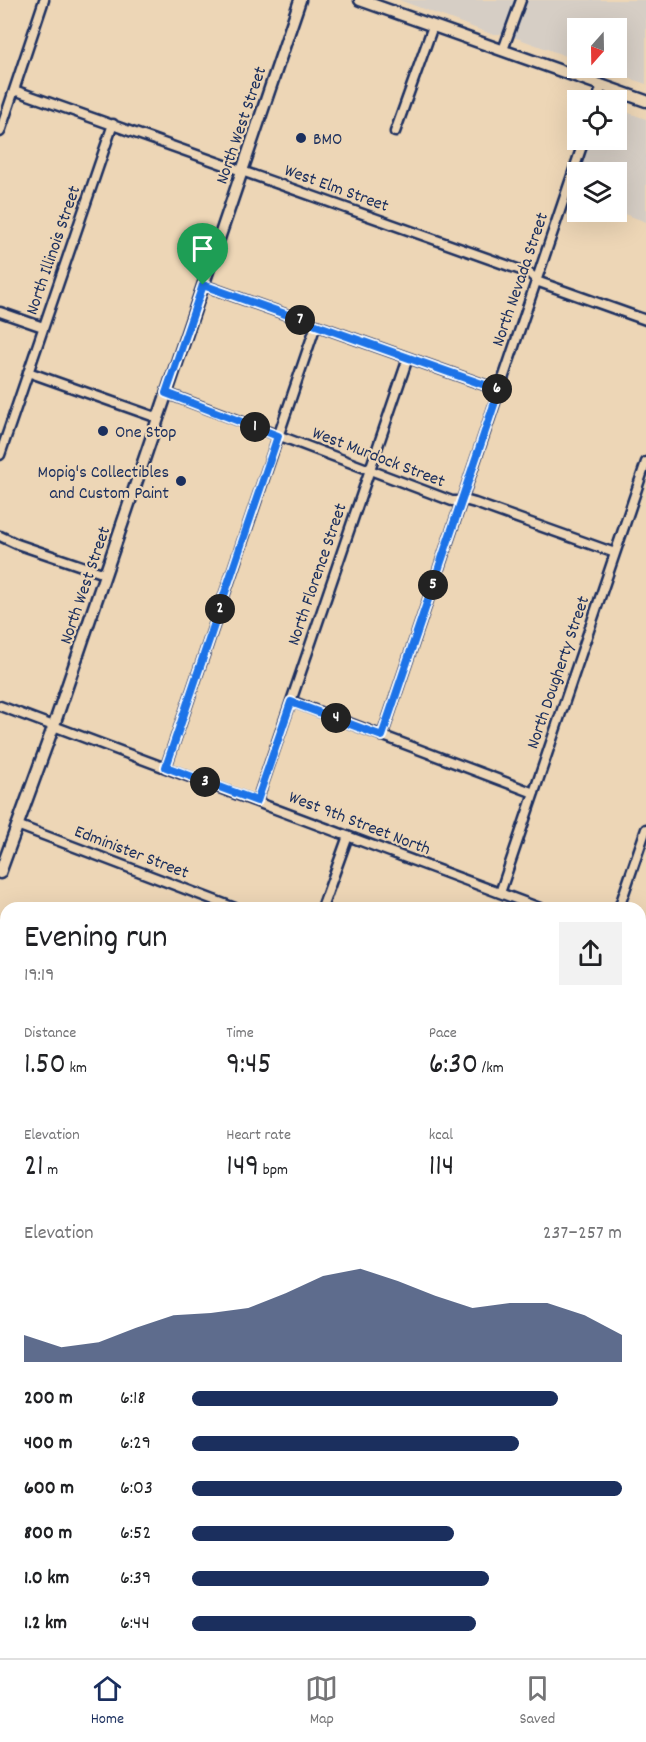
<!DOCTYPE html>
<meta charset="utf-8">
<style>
:root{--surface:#fff;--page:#f2f2f2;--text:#202124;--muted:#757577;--line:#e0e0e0;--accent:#1b2f5e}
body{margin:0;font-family:Dekko,sans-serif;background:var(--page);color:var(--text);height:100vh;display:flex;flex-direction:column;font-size:22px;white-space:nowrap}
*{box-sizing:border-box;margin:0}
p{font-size:20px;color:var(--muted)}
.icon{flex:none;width:33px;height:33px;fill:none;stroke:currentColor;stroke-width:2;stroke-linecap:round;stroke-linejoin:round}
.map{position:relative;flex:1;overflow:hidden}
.panel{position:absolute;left:0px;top:902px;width:646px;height:758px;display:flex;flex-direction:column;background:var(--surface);border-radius:18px 18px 0 0;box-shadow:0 6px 24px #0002}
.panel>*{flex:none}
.needle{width:39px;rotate:200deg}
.fabs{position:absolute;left:567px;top:18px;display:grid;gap:12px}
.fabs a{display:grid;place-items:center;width:60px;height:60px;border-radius:0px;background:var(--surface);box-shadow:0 6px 24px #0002;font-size:30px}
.pin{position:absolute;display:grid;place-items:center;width:51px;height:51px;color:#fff;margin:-62px -26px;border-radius:50% 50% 50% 0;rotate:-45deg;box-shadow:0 0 6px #0007}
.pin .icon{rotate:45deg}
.km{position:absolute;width:30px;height:30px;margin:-15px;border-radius:50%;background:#222;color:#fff;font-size:16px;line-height:30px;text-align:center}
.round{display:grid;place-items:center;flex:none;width:63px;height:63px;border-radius:0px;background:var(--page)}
.overview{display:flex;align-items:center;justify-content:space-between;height:102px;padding:0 24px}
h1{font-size:33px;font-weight:600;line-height:45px}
.metrics{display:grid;grid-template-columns:repeat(3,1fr);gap:9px;height:102px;padding:6px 24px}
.metrics div{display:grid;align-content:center}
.metrics b{font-size:30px;font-weight:600}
.metrics small{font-size:16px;font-weight:400}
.metrics p{font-size:16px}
.chart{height:168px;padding:12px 24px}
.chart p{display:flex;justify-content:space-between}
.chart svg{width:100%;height:108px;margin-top:6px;fill:var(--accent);opacity:.7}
ul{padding:0 24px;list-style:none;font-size:20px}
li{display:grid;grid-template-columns:96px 72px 1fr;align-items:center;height:45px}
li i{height:15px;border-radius:8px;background:var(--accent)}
.tab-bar{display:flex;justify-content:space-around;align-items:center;height:84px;border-top:2px solid var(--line);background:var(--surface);font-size:16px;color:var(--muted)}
.tab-bar a{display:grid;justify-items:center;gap:3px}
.tab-bar .selected{color:var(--accent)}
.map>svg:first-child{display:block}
</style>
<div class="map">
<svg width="646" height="1658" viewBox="0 0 646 1658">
<rect width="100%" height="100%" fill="#edd6b6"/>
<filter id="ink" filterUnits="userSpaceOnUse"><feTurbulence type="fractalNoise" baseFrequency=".0167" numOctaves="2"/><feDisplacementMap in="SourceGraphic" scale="12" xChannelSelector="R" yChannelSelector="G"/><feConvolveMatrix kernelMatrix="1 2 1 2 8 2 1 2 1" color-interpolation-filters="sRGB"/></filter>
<g filter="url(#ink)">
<path fill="#d6cec5" d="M399 0H516L504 33 499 34H491Z
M526 0H646V84L599 68H616V28H578L577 60 514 37Z
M617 109 646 119V222L617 211 616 172H579L590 140H616Z
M640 951 646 953V1294L640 1292Z"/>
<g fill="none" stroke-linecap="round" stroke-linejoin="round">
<defs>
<path id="minor" d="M503 50 521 0
M14 90 529 273 539 282 646 320
M597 100 602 85
M0 132 44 0
M395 132 433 26
M203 285 499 390
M0 312 43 327
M28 372 158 418
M166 393 452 501H468L475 503 615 553
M0 455 113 124
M0 536 17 544 105 574
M291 701 534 793
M0 706 540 908
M382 736 584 140
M166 767 316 325
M257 801 408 358
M17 825 235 908
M500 893 646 462
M322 908 348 836
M619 908 646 829
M0 927 6 929
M640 946 646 948
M0 1061 6 1059
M0 1154 6 1156
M640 1403 646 1406
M0 1604 6 1607
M122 1653 134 1658
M401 1653 413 1658
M552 1653 566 1658
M217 1657 219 1653
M72 1658 74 1653"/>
<path id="major" d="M360 0 646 101
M0 873 54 725 300 0
M0 1174 6 1191
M169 1653 171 1658
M184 1653 186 1658"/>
</defs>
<use href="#minor" stroke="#1b2f5e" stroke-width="13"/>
<use href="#major" stroke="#1b2f5e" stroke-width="15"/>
<use href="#minor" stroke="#edd6b6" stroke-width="8"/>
<use href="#major" stroke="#edd6b6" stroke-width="10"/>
<defs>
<path id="rail" d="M0 1252 6 1269
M145 1653 147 1658"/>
</defs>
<use href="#rail" stroke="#1b2f5e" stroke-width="4.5"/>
<use href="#rail" stroke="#edd6b6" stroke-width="2" stroke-dasharray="7" stroke-linecap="butt"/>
</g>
</g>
<g fill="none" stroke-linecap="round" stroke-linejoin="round" filter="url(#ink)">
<defs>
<path id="route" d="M203 285 499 390 382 736 291 702 257 801 166 767 278 436 166 393Z"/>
</defs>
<use href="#route" stroke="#fff" stroke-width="12"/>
<use href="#route" stroke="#1a73e8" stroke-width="8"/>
</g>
<g fill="#1b2f5e" stroke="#edd6b6" stroke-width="2">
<circle cx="301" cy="138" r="6"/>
<circle cx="103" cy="431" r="6"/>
<circle cx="181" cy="481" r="6"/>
</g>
<g text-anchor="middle" stroke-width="4.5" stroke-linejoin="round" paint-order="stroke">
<g font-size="18" fill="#1b2f5e" stroke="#edd6b6">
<text transform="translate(240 125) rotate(-71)" y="6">North West Street</text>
<text transform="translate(337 187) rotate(20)" y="6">West Elm Street</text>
<text transform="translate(52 250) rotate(-71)" y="6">North Illinois Street</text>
<text transform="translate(519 279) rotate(-71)" y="6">North Nevada Street</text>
<text transform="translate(379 456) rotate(21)" y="6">West Murdock Street</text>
<text transform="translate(316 574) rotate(-71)" y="6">North Florence Street</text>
<text transform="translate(84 585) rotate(-71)" y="6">North West Street</text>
<text transform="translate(557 672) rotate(-71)" y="6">North Dougherty Street</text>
<text transform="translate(360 822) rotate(21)" y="6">West 9th Street North</text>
<text transform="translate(132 851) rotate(21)" y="6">Edminister Street</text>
</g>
<g font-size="18" fill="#1b2f5e" stroke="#edd6b6" text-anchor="start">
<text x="313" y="144">BMO</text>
<text x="115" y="437">One Stop</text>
<text x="169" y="477" text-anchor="end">Mopig's Collectibles<tspan x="169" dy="21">and Custom Paint</tspan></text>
</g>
</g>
</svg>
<div class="fabs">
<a><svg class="needle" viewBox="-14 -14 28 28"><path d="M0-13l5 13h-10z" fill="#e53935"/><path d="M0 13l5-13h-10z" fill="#757577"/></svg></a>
<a><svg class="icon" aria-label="locate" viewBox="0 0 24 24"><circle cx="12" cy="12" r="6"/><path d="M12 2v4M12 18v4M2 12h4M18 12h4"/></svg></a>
<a><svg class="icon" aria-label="layers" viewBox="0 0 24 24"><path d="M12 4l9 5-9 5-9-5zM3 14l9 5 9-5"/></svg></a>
</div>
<div class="pin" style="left:203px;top:285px;background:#1e9e55"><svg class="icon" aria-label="arrive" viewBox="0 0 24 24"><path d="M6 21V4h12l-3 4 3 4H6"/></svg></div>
<b class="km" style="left:255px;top:427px">1</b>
<b class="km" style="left:220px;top:609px">2</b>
<b class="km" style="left:205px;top:782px">3</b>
<b class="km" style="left:336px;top:718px">4</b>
<b class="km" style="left:433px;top:585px">5</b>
<b class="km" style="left:497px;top:389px">6</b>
<b class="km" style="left:300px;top:320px">7</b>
<section class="panel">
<div class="overview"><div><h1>Evening run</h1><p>19:19</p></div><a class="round"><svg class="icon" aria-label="share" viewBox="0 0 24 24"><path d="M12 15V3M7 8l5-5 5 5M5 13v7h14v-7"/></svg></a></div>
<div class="metrics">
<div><p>Distance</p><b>1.50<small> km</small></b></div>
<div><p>Time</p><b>9:45</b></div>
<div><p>Pace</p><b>6:30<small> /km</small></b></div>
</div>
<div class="metrics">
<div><p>Elevation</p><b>21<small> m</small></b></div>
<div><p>Heart rate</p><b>149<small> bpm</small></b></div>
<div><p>kcal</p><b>114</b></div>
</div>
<div class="chart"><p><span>Elevation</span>237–257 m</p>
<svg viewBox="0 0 160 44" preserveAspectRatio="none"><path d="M0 44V33L10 38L20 36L30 30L40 25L50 24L60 22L70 16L80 9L90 6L100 11L110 17L120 22L130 20L140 20L150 25L160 33V44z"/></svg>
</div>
<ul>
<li><b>200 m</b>6:18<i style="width:85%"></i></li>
<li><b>400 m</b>6:29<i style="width:76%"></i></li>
<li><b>600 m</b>6:03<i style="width:100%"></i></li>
<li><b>800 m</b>6:52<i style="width:61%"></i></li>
<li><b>1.0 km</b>6:39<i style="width:69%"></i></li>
<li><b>1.2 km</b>6:44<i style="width:66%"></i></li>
</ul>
</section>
</div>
<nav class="tab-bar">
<a class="selected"><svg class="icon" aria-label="home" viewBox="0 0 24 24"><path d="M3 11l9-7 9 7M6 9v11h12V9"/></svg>Home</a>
<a><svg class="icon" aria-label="map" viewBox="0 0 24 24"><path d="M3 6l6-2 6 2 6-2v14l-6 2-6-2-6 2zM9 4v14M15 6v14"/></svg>Map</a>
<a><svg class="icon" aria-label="saved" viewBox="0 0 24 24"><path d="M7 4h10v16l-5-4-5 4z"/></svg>Saved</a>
</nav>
